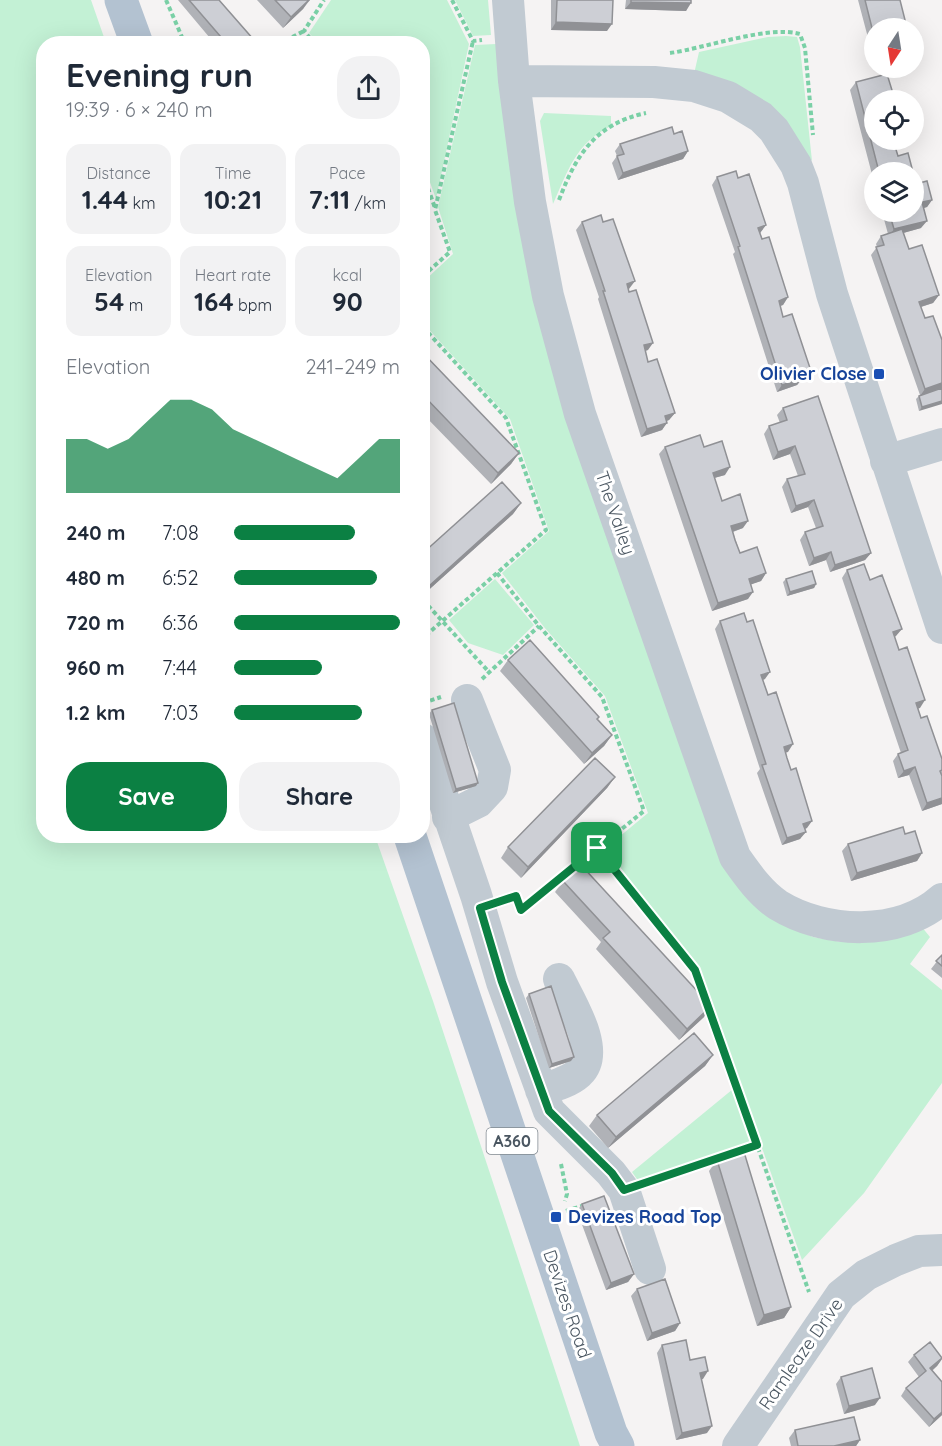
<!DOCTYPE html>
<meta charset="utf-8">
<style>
:root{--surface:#fff;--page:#f2f2f3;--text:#1f2937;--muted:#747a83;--accent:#0b8043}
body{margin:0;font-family:Quicksand,sans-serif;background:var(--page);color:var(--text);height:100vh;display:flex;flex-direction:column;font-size:22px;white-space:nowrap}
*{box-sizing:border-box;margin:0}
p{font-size:20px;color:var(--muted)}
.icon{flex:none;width:33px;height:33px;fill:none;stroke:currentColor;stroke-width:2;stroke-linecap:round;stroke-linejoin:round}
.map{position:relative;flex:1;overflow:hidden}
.drawer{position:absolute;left:36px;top:36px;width:394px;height:807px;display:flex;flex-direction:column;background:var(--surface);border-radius:24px;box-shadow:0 6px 24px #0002}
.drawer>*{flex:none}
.needle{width:39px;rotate:192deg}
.controls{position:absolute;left:864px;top:18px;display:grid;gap:12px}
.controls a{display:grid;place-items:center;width:60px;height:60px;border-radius:50%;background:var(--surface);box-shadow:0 6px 24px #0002;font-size:30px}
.pin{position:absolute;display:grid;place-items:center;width:51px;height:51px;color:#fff;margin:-26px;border-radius:12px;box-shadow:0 3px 9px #0006}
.round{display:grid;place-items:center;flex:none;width:63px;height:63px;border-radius:24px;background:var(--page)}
.overview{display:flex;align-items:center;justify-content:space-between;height:102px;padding:0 30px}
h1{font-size:33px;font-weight:800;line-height:45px}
.figures{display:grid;grid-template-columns:repeat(3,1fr);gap:9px;height:102px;padding:6px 30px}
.figures div{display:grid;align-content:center;border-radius:15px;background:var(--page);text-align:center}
.figures b{font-size:26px;font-weight:800}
.figures small{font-size:16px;font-weight:400}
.figures p{font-size:16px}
.chart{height:168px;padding:12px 30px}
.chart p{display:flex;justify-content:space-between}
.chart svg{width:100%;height:108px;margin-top:6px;fill:var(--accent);opacity:.7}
.primary-button{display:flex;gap:12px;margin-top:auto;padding:12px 30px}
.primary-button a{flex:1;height:69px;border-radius:24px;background:var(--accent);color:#fff;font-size:24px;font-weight:800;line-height:69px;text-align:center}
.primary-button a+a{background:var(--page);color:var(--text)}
ul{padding:0 30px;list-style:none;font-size:20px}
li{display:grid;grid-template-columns:96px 72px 1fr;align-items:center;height:45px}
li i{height:15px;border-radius:8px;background:var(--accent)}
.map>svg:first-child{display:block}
</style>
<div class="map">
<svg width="942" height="1446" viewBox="0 0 942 1446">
<rect width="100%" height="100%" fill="#f5f3f3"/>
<path fill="#c3f1d5" d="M0 0H91L106 43 44 44V836H375L433 1001 580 1446H0Z
M331 0H447L469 44 436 199 423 163V44L318 43 309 33Z
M455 0H488L491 35 473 36Z
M786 36 797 37 800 47 812 161 784 123 694 74 699 52 768 37Z
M496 44 520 210 718 848 790 927 813 937 841 942H868L921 926 930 937 910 964 942 990V1083L864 1193 802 1260 698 969 602 851 648 813 605 696 544 627 502 573 549 531 510 419 423 323V282L453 254 438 207 475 45Z
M544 113 611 116V126C575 144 569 169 553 204L540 121Z
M495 579 534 625 503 655 468 643 449 620Z
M733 1089 753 1143 639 1182 632 1172Z"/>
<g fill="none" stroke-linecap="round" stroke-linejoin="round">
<path stroke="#7ad0a6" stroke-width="4" stroke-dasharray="4.5 3" stroke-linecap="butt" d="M166 0 185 44
M452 0 473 41 482 40
M279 44 304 31
M315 44 304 31 324 0
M670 53C706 48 768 25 800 34L805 48 813 135
M423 174 435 208
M559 200C576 155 595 124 646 113
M423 276 450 252 435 210 473 41
M423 327 506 418 546 530 423 638
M497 573 539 626 602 697 644 811 521 910 516 896 506 899
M423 600 489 672
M482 679 539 626
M423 703 441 697
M597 848 695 970 809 1292
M561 1164 567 1194 565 1201
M650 1182 757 1145
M566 1211 585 1205"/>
<path stroke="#c1cad2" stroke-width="32" d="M508 0 514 81 530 202 548 296 580 414 735 857C747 874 760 893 778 905 825 934 899 937 942 899
M514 81 654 82 694 86 728 97 761 117 774 130 796 165 803 183 832 294 942 628
M886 461 942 444
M423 739 476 895 502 982 549 1111 611 1173 624 1190 650 1269
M448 817 478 802 492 787 495 770 467 700
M541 1090C554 1086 569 1082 579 1073 602 1051 570 1002 559 979
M738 1446 841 1295 866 1275 896 1260 919 1251 942 1250"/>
<path stroke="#b3c2d1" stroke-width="33" d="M121 0 137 44
M410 836 611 1433 618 1446"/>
</g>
<path fill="#b0b2b7" d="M178 0H219L251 44H215Z
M257 0H310L303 9 283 28Z
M551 0H613L607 31 551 30Z
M626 0H691L686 11 625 9Z
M858 0H900L874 28V48L871 49Z
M856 82 874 140H900L898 142 894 143 898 156 913 172H874V182L850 90Z
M674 134 688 151 683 159 618 180 612 163 617 156 615 151 620 144Z
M717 177 738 178 766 225 760 233 788 297 783 305 780 306 783 317 810 368 805 375 802 376 803 378 797 385 777 392 733 254 735 252 712 185Z
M916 184 932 200 927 207 923 208 921 228 903 233 909 249 939 295 933 303 921 307 942 388 919 411 916 399 920 395 871 255 877 247 876 244 881 236 888 234 882 212H914Z
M582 222 629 289H628L648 350 645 351 648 362 675 413 669 420 667 421 662 430 641 437 598 299 599 297 576 230Z
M423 353 519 453 511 464 491 484 423 414Z
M783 408 871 553 865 560 830 572 826 560 809 566 800 540 805 532 816 528 808 507 791 513 782 487 787 479 798 476 790 454 773 460 764 434 769 426 780 423 777 415Z
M665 447H704L725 475 714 478 722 501 743 528 733 532 740 553 766 573 761 581 751 584 748 599 712 611 659 454Z
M521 503 513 514 423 595V553Z
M847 570 870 580 896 636 894 637 920 708H918L921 718 942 759V804L922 811 909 775 898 778 893 761 898 754 901 753 842 578Z
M786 579 816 584 814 588 787 596 783 582Z
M720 621 765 679 763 680 788 752H785L807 828 805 829 800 839 782 845 757 773 760 769 715 629Z
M508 660 599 717 598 719 612 735 604 746 584 764 500 671Z
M432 710 476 786 453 793 429 714Z
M615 777 607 788 521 878 501 858 508 847Z
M905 834 922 853 917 861 851 881 842 851 848 844Z
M563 881 704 1017 679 1040 596 949 601 942 555 892Z
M942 955V978L931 969Z
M529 994 571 1061 549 1068 526 998Z
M713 1055 705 1066 608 1148 589 1126 597 1115Z
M717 1160 791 1307 784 1318 757 1326 709 1171Z
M582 1204 634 1274 628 1282 606 1290 577 1211Z
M637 1289 680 1323 675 1331 647 1341 631 1296Z
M662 1345 690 1360 703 1379H701L707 1433 676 1440 657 1353Z
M914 1355 942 1359 937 1366 932 1371 942 1415 929 1427 901 1396 906 1388 919 1377 908 1362Z
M841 1377 875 1405 844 1414 836 1384Z
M795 1430 860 1440 856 1446H791L789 1438Z"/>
<path fill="#909195" d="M309 0 303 9 283 28 291 17Z
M631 2 691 3 686 11 625 9Z
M556 22 612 24 607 31 551 30Z
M891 140H900L898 142 887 145Z
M688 151 683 159 618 180 623 173Z
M932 200 927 207 917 210 922 202Z
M927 221 921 228 889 237 894 229Z
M766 225 760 233 753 235 758 228Z
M635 281 629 289 621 291 627 284Z
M939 295 933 303 914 309 919 302Z
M788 297 783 305 774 308 779 301Z
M653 343 648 350 638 353 644 345Z
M810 368 805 375 795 379 800 371Z
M803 378 797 385 777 392 782 385Z
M942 383V388L920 396 925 389Z
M942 401V404L919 411 922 407Z
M675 413 669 420 660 423 665 416Z
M667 423 662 430 641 437 647 429Z
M795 446 790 454 773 460 778 452Z
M519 453 511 464 491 484 498 473Z
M730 467 725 475 707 480 713 473Z
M814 500 808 507 791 513 796 506Z
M521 503 513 514 423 595 429 586Z
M748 521 743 528 726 534 731 526Z
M831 552 826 560 809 566 814 558Z
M871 553 865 560 830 572 835 565Z
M766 573 761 581 744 587 749 579Z
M816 584 814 588 787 596 790 592Z
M753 592 748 599 712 611 718 603Z
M902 629 896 636 888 639 893 632Z
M770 672 765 679 756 682 761 675Z
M925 700 920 708 911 711 916 703Z
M612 735 604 746 584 764 592 753Z
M793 744 788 752 778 755 784 747Z
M915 767 909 775 898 778 904 771Z
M615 777 607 788 521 878 528 867Z
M478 783 476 786 453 793 456 789Z
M942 798V804L922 811 927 803Z
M812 821 807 828 798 831 803 824Z
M806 832 800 839 782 845 787 838Z
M922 853 917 861 851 881 857 873Z
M711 1006 704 1017 679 1040 687 1029Z
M713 1055 705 1066 608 1148 616 1137Z
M574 1057 571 1061 549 1068 552 1064Z
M634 1274 628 1282 606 1290 611 1283Z
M791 1307 784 1318 757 1326 764 1315Z
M680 1323 675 1331 647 1341 652 1333Z
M942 1359 937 1366 925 1376 930 1368Z
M708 1371 703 1379 695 1381 700 1373Z
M880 1398 875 1405 844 1414 849 1406Z
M942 1412V1415L929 1427 934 1419Z
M712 1426 707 1433 676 1440 682 1433Z
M860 1440 856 1446H834Z"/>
<path fill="#cdcfd5" stroke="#909195" stroke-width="1.5" d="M189 0H219L254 40 250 44H227Z
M275 0H309L291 17Z
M557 0H613L612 24 556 22Z
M631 0H691V3L631 2Z
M865 0H900L907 28H874V36Z
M289 37 295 44H282Z
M887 74 895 100H874V140H893L898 156 908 153 913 172H879L856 82Z
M672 127 674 134 682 131 688 151 623 173 617 156 624 154 620 144Z
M736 171 738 178 749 174 766 225 758 228 762 239 769 237 788 297 779 301 783 317 792 314 810 368 800 371 803 378 782 385 738 247 740 246 717 177Z
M914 173 916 184 927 181 932 200 922 202 927 221 894 229 889 212H914Z
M601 215 603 222 613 219 635 281 627 284 629 292 636 290 653 343 644 345 648 362 657 359 675 413 665 416 667 423 647 429 603 291H605L582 222Z
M902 229 909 249 922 245 939 295 919 302 925 318 933 316 942 340V383L925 389 876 247 884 245 881 236Z
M423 353 519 453 498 473 423 395Z
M942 388V401L922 407 919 396Z
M818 396 871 553 835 565 831 552 814 558 805 532 823 526 814 500 796 506 792 493 787 479 805 474 795 446 778 452 769 426 787 420 783 408Z
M700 435 704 447 722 441 730 467 713 473 722 501 740 494 748 521 731 526 735 540 740 553 757 547 766 573 749 579 753 592 718 603 665 447Z
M502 482 521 503 429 586 423 580V553Z
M864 564 870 580 882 575 902 629 893 632 899 650 907 647 925 700 916 703 921 718 927 716 942 759V770L940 771 942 776V798L927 803 915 767 904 771 898 754 908 750 847 570Z
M812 571 816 584 790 592 786 579Z
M744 613 747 622 753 620 770 672 761 675 768 695 776 692 793 744 784 747 787 758 791 770 796 768 812 821 803 824 806 832 787 838 762 765 766 764 720 621Z
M530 640 599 717 597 719 612 735 592 753 508 660Z
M454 703 478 783 456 789 432 710Z
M595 758 615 777 528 867 508 847Z
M903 827 905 834 915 831 922 853 857 873 848 844Z
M581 865 711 1006 687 1029 603 938 610 932 563 881Z
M942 955V966L936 961Z
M551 986 574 1057 552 1064 529 994Z
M694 1033 713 1055 616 1137 597 1115Z
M744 1152 791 1307 764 1315 717 1160Z
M604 1196 634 1274 611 1283 582 1204Z
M665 1279 680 1323 652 1333 637 1289Z
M686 1340 690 1360 705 1357 708 1371 700 1373 712 1426 682 1433 662 1345Z
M930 1342 942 1358 930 1368 942 1382V1412L934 1419 906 1388 926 1371 914 1355Z
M872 1368 880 1398 849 1406 841 1377Z
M854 1417 860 1440 834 1446H798L795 1430Z"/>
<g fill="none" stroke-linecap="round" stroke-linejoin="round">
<defs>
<path id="route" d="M597 848 695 970 757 1145 624 1190 612 1173 549 1111 502 982 480 908 516 896 521 910Z"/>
</defs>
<use href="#route" stroke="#fff" stroke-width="12"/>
<use href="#route" stroke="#0b8043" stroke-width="8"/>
</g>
<g fill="#1a4fb4" stroke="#fff" stroke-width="2">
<rect x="873" y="368" width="12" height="12" rx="3"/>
<rect x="550" y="1211" width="12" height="12" rx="3"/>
</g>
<g text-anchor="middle" stroke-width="6" stroke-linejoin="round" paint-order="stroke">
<rect fill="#fff" stroke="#808990" stroke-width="1.5" x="486.5" y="1128" width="51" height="26" rx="4.5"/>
<g font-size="16" font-weight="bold" fill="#4a5661">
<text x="512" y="1147">A360</text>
</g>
<g font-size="18" font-weight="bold" fill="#164399" stroke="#fff" text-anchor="end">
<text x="867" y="380">Olivier Close</text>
<text x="568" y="1223" text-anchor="start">Devizes Road Top</text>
</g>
<g font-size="18" fill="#4a5661" stroke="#fff">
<text transform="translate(615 513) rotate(71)" y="6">The Valley</text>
<text transform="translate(567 1304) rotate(71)" y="6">Devizes Road</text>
<text transform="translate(801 1354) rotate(-55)" y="6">Ramleaze Drive</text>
</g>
</g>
</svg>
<div class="controls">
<a><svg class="needle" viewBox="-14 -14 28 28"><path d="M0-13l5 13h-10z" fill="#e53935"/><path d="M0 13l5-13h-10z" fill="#747a83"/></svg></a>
<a><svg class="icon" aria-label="locate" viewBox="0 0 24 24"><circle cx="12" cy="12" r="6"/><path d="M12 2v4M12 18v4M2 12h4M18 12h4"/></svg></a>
<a><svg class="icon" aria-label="layers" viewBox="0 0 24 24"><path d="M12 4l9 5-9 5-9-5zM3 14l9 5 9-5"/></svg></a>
</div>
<div class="pin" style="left:597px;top:848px;background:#1e9e55"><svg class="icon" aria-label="arrive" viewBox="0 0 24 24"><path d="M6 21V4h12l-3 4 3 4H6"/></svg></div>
<section class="drawer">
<div class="overview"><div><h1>Evening run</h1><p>19:39 · 6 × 240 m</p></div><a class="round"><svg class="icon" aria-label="share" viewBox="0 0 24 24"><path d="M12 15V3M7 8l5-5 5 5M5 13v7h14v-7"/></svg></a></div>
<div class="figures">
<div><p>Distance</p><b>1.44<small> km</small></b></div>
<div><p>Time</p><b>10:21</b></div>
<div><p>Pace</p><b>7:11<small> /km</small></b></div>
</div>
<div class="figures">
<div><p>Elevation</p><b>54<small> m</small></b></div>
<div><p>Heart rate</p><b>164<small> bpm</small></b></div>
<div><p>kcal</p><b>90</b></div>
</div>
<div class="chart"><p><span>Elevation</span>241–249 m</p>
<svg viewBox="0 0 160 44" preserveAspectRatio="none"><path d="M0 44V22L10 22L20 26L30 22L40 14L50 6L60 6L70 10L80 18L90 22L100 26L110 30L120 34L130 38L140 30L150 22L160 22V44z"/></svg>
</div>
<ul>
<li><b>240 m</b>7:08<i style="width:73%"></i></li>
<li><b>480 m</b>6:52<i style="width:86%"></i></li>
<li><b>720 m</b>6:36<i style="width:100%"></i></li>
<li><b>960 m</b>7:44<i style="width:53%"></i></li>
<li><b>1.2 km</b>7:03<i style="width:77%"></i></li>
</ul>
<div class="primary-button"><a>Save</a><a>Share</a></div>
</section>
</div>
